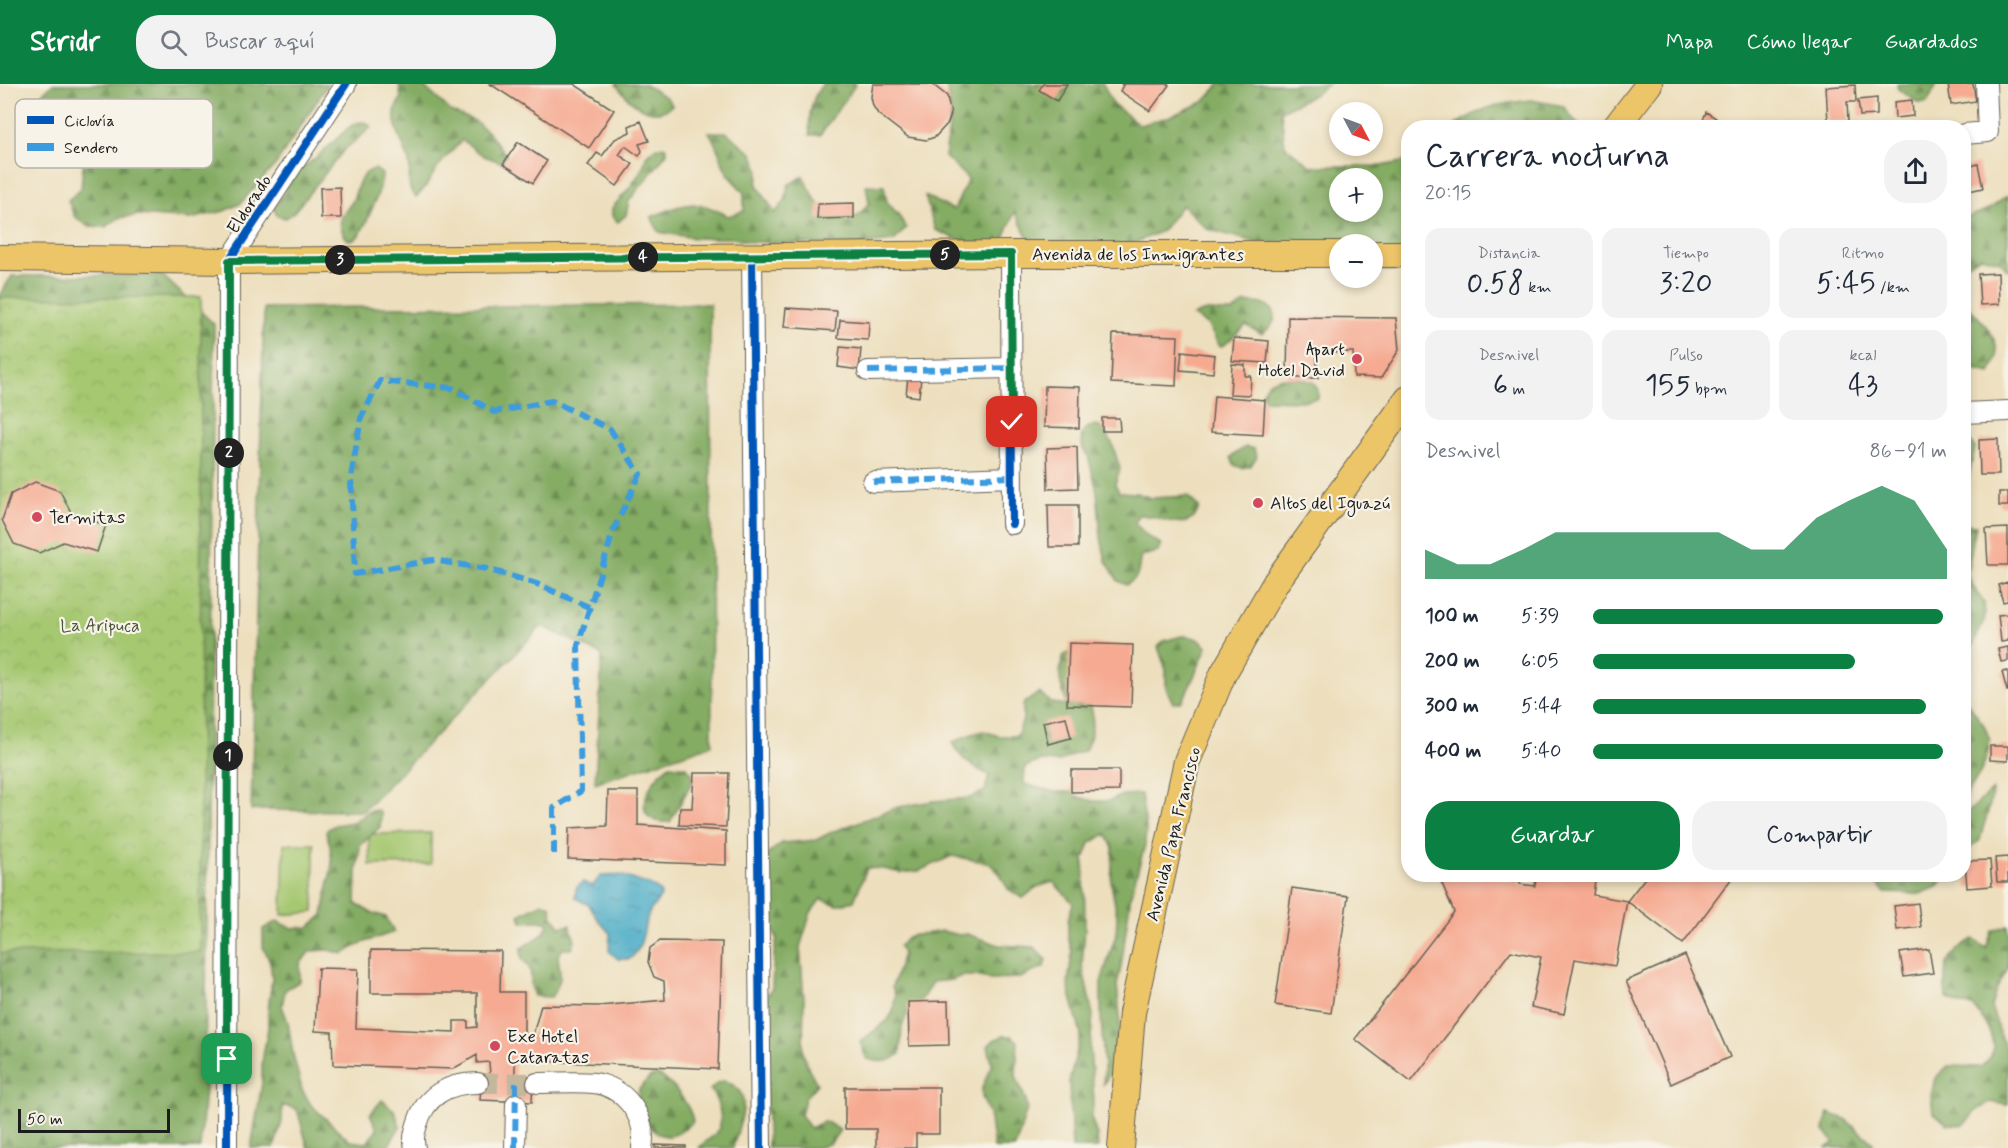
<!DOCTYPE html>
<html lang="es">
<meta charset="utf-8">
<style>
:root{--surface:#fff;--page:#f2f2f3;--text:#1f2937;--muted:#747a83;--accent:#0b8043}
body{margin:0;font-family:Mynerve,sans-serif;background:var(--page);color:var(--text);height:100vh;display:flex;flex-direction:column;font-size:22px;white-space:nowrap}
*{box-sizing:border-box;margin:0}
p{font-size:20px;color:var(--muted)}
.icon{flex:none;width:33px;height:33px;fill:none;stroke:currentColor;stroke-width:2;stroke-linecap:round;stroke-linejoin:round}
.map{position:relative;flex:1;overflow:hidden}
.sheet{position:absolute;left:1401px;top:36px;width:570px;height:762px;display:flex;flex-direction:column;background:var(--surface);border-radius:24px;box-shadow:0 3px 9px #0003}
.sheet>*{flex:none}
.needle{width:39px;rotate:131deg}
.buttons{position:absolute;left:1329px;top:18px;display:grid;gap:12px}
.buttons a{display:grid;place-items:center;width:54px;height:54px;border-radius:50%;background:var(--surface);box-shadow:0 3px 9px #0003;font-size:30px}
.scale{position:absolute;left:18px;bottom:15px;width:152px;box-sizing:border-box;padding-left:6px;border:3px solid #1c1c1c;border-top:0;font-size:16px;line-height:21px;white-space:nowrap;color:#1c1c1c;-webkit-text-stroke:4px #f7f3e8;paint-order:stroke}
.pin{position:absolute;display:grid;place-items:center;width:51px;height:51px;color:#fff;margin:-26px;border-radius:12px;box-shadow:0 3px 9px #0006}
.km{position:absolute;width:30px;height:30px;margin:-15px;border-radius:50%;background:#222;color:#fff;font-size:16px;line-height:30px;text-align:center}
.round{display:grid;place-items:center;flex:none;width:63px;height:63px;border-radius:24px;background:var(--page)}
.overview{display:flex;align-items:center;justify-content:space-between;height:102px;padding:0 24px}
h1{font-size:33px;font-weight:600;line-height:45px}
.metrics{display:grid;grid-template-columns:repeat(3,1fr);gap:9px;height:102px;padding:6px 24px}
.metrics div{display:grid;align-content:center;border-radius:15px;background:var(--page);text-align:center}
.metrics b{font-size:30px;font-weight:600}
.metrics small{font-size:16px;font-weight:400}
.metrics p{font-size:16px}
.chart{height:168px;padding:12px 24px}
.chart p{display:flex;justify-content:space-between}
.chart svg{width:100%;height:108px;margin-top:6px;fill:var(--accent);opacity:.7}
.primary-button{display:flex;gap:12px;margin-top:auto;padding:12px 24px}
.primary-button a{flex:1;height:69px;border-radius:24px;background:var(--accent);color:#fff;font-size:24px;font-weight:600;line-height:69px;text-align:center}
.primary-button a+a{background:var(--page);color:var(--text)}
ul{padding:0 24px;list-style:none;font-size:20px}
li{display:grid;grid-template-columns:96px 72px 1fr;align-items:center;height:45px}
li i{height:15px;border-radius:8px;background:var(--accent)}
header{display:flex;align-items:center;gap:36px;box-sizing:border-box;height:84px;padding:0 30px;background:var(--accent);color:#fff}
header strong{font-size:28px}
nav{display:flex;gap:33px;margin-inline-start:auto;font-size:21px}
.search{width:420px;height:54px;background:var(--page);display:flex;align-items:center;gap:15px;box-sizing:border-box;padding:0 21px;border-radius:24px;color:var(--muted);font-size:22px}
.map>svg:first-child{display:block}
</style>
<header>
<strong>Stridr</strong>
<div class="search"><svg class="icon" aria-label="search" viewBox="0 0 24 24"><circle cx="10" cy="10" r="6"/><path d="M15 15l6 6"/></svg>Buscar aquí</div>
<nav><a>Mapa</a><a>Cómo llegar</a><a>Guardados</a></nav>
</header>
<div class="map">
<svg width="2008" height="1064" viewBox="0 0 2008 1064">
<defs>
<pattern id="forest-firs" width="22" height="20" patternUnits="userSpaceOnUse" patternTransform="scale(1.5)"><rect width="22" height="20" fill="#84ac63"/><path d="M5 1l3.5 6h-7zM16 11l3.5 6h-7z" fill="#6b8b51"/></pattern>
<pattern id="park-crowns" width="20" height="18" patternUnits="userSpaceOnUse" patternTransform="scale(1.5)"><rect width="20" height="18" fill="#a6c871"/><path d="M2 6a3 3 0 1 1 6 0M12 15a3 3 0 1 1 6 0" fill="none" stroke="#8eab61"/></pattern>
<pattern id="water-ripples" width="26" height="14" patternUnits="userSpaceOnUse" patternTransform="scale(1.5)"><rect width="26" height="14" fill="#48acc7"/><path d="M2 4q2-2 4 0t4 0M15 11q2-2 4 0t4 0" fill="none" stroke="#3b8ba1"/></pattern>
</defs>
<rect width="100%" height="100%" fill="#f7f3e8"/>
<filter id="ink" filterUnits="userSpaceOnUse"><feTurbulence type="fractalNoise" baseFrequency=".0167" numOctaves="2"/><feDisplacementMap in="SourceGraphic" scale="12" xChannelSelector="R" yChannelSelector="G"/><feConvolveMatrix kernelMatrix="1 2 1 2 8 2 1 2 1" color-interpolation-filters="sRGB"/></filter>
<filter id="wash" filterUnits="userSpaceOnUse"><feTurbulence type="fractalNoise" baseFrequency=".008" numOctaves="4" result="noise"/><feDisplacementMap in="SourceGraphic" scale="24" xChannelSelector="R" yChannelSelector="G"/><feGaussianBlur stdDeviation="1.35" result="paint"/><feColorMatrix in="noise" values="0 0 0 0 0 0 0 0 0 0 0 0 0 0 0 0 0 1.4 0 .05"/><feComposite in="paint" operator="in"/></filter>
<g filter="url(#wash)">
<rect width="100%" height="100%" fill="#eddfbd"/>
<path fill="#a6c871" stroke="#617246" stroke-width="1.5" d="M431 749V780L370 781 369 750Z
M284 760H314V828L282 831Z"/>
<path fill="url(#forest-firs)" stroke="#506440" stroke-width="1.5" fill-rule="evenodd" d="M53 0H328L276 80 240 120 224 127 190 135 138 131 119 134 105 143 88 142 74 132 68 116 81 105 86 51 81 36 67 24 49 26 38 13Z
M399 0H421L452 28 475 37 489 49 506 71 501 78 484 72 462 56C456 64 448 70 442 78 432 89 427 105 416 113 404 102 412 92 409 78 404 57 385 35 401 15Z
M616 0H644L667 14 672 21C653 40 628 17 616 0Z
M823 0H856L820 51H810C808 33 811 14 823 0Z
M946 0H1103L1113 20 1140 41 1171 32 1203 18 1220 0H1328L1315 10 1281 27 1285 62 1311 82H1381L1408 77V187L1373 186 1372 160 1258 159 1207 145 1182 121 1162 147 1130 161 1030 158 1015 128 1001 161 966 159 935 146 925 112 954 126 968 95 945 73 951 30ZM1340 94H1372V128H1340Z
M1897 0H1937L1927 19H1918L1898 5Z
M1531 16 1563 22 1580 43H1453C1481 23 1497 20 1531 16Z
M365 38 372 43 344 66 294 128 286 134 277 132 274 124 297 88 317 73 348 44 356 39Z
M709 48H726L752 69 759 85 757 101 775 129 785 117 788 101 803 92 818 120 854 134 859 131 869 119 866 101 884 102 887 118 898 130 906 144 894 157 860 161 751 158 732 154H695L659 148 651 133C684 120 695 113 728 132L744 127V109C736 100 727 91 723 80 719 68 716 59 709 48Z
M663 62 667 64V69L629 117 626 131 618 138 612 132V124C623 112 645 88 646 72L654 65Z
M375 85 382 90C382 104 366 143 356 155L348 156C343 151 339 142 341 134 343 129 349 123 352 118 358 105 358 89 375 85Z
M2008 111V186L2000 177 1981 172 1965 181 1964 187V135L1991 124Z
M162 191 214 240 205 1005 200 1064H0V210L12 192Z
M1964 218C1977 232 1997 249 1997 270 1998 276 1993 283 1990 289L1974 285 1964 277Z
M1245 219C1252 219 1259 218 1265 221 1283 228 1273 244 1261 250L1246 241 1227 259 1220 263 1207 240 1193 232C1207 223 1217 229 1232 228Z
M710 220 712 661 595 699 602 571 542 542 363 727 251 726 264 224Z
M1279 294H1295L1313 298 1318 306V314L1301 317 1265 316 1262 310C1265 300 1269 297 1279 294Z
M1095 341 1103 345 1112 359 1120 385 1115 400 1119 408 1136 409 1152 414 1187 412 1199 423C1191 454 1157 429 1138 431L1135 439 1147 452 1161 460 1158 468 1141 472C1137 487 1142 492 1126 501L1118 497 1106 477 1101 454 1097 407 1088 372 1083 365 1081 351 1087 344Z
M1964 349 1975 364 1968 395 1964 394Z
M1245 363 1254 365 1257 373 1250 382 1242 384 1234 381 1231 373Z
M1964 440 1976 441 1967 489 1974 504 1984 518 1985 534 1972 564 1969 582 1964 592Z
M1182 552C1193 552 1200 555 1207 563 1203 571 1185 615 1182 617 1182 618 1174 619 1173 619L1166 604V586L1158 563 1164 557Z
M1079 565 1093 632 1091 651 1085 667 1074 670 1059 678 1041 677 1025 683 1024 700 1055 708H1071L1076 712 1093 717H1109L1123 711 1141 710 1146 744 1145 761 1131 810 1121 883 1117 900 1120 933 1119 951 1112 969 1114 985 1103 1000 1104 984 1101 932V898L1116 850 1117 832 1111 799 1113 764 1106 750 1090 759 1084 776 1085 844 1082 881 1093 931 1090 964 1094 1016 1091 1033 1097 1051 1098 1064H1072L1069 998 1081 951 1068 901 1072 868 1068 853V836L1073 819 1053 798 1037 803 1023 814 1008 805 1000 790 989 779 952 772 919 787 901 789 884 785 867 784 854 817 837 821 821 815 811 828 800 863 804 915 803 969 809 985 817 1000 805 1014 801 1031 810 1044 825 1037 840 1046 831 1059 818 1064H768L762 918 772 904 774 870 777 854 768 840 759 782 770 768 782 759 816 756 832 748 898 723 933 717 970 714 985 707 989 691C971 683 962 676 952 659L966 652 983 647 1000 652H1017L1023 636V620L1039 609 1052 619 1067 621C1060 600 1057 592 1064 571Z
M1964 614 1984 641 1990 656 1987 672 1981 687 1964 715 1966 730 1992 706C1991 727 1984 736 1980 756L1964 769Z
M670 681 686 683 692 689V698L670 738C626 741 648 695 670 681Z
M378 726 381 730 380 743 360 762 357 786 356 820 370 828 386 833 394 848 359 860 344 870 328 866 310 867 300 880V897L285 906 282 922 288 938 293 970 302 1006 311 1021 350 1057 367 1059 377 1045 370 1030 382 1016 395 1027 400 1043 387 1064H308L297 1025 282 1021V1038L274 1064H251L262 999V978L268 944V927L272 894 270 878 263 863V845L277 837 292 844 309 843 323 831 332 780 330 761 326 748 328 745 335 741 353 738 369 727Z
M1873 790H1946V791L1937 803 1920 810 1885 809 1873 794Z
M542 819 551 822 552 831 561 843 570 841 575 857 572 865H563L558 871C560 892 564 893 551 913L534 912C527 897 537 888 522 875L521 865C531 855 545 855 548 839L540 837 522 838 519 831Z
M2008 841V885L1996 906 1991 923 2008 972V1021L1990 1018 1975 1028 1964 1041 1947 1040 1933 1028 1931 1012 1935 994 1948 982 1981 983C1984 980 1989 975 1991 972 1998 954 1983 935 1973 922L1961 921 1946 914C1942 883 1945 871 1973 855L1986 864 1992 847Z
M942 847 959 851 967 850 999 861 1034 863 1046 875 1044 883 1020 894 989 895 975 892H961L952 896 932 898 922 915 908 927 902 943 900 970C890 979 878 979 866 974L860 958 888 936 893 928 895 911 892 903 903 870 899 862 910 852Z
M1003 952H1011L1018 957 1016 992 1026 1016 1027 1025 1015 1064H994L989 1030 982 1013V1004L992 980 988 962 994 956Z
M658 991C673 999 690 1021 693 1037 686 1044 679 1051 669 1052 648 1052 636 1022 639 1005L650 993Z
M724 997C758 1008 738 1040 733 1064H699C704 1058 712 1054 717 1048 725 1035 718 1019 712 1007L710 1006 717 999Z
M1828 1029 1845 1035 1873 1059 1871 1064H1825L1835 1059 1824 1047Z"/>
<path fill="url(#park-crowns)" stroke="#617246" stroke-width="1.5" d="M201 213 200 868 0 869V214Z"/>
<path fill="url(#water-ripples)" stroke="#326472" stroke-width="1.5" d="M621 791C634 797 648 798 660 807L661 812C657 818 650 825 648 832 642 848 644 863 630 875H618L609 867 610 849 599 837 589 821 575 814 576 804 583 798 592 802 601 792Z"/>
<g id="blocks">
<path fill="#f6aa92" d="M490 0H574L614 26 589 64Z
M873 0H932L947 12 951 30 948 39 935 53 926 56 908 53 878 30 873 22 871 13Z
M1043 0H1067L1057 17 1039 6Z
M1121 0H1168L1169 1 1150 27 1120 7 1123 1Z
M1948 0H1973L1976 17 1951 21Z
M1855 1 1856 18H1847L1848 37 1828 38 1826 3Z
M1877 14V31L1860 32 1858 16Z
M1912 16 1913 32 1895 34 1894 18Z
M1706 28 1716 34 1715 38 1728 44H1700Z
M641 37 649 57 639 60 642 67 639 72 625 62 619 71 633 80 617 102 588 81 597 69 602 72 615 55 630 48 629 42Z
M518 58 547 77 533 99 503 80Z
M1978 80 1983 104 1964 108V84Z
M340 103 341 134H321L320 104Z
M854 119V134L817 135 818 120Z
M1998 189 1999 220 1980 221 1978 190Z
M786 224 837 227 835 247 784 243Z
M1288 233 1396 234 1399 266 1381 294 1354 293 1353 268H1316L1318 294H1287Z
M840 236 869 238 868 256 838 254Z
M1113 250 1178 252 1176 302 1111 299Z
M1234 254 1269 257 1267 279 1232 277Z
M840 263 861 265 859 286 838 283Z
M1182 267 1215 271 1213 289 1180 286Z
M1232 280 1245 281V292H1251L1250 311 1230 310Z
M908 293 921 294 919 313 906 311Z
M1045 302 1080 303 1079 344 1044 343Z
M1214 312 1265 316 1263 351 1211 348Z
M1102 334H1119L1120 347H1102Z
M1998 355 1999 391H1980L1979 356Z
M1077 363 1078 404 1048 405 1047 364Z
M35 398 60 407 72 430 106 441 97 468 63 458 39 469 14 460 2 436 11 410Z
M1999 408H2008V422H1999Z
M1048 421H1078V463H1049Z
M2008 444V481H1988L1986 445Z
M2008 498V517L2003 518 1998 501Z
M2008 530V557L2001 558 1998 531Z
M1069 559 1133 561 1131 623 1067 621Z
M2008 563V577L2001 578 1998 565Z
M2008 587V607H2007L2002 588Z
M1066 633 1071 654 1048 660 1043 638Z
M1990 662H2008V677L1990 676Z
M1071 686H1119V707L1071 708Z
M694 689H729L726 743 679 741 680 724H692Z
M608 707H638V741L726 747V781L568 775 569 744 607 742Z
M2008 773V798H1997L1995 774Z
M1990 776 1992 802 1967 804 1965 777Z
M1438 790H1517L1520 800 1535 802 1537 790H1596L1593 811 1627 817 1615 882 1575 875 1564 930 1531 923 1541 873 1511 867 1411 998 1355 955 1454 828Z
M1648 790H1735L1683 860 1627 817Z
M1292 804 1348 812 1331 929 1275 921Z
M1918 819 1921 843 1897 846 1894 822Z
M660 857 722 858 718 985 515 976V992H533L532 1018 480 1016 482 990 490 991 489 978 477 979V971L453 985 333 981 332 948 315 947 318 884 358 885 356 944 454 948V937H468V944L477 943V909H371V866L501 867 500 908H524V951H533L541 921 599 922 665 916 664 897 654 893 648 878 650 864Z
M1929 865 1933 889 1904 893 1900 869Z
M1685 871 1730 973 1671 1000 1626 897Z
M948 917 949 961 909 962 908 918Z
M845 1003H939V1050H916V1064H876V1045H845Z
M655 1061 686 1062V1064H655Z"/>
</g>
</g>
<g filter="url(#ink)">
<use href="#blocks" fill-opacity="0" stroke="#656054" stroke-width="1.5"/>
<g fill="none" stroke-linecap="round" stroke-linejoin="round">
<path stroke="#c3b89d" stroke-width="20" stroke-dasharray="20 10" stroke-linecap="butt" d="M478 999H537"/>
<defs>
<path id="minor" d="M1964 50 1988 48 1986 0
M1011 170 1012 440
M752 172 761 1064
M868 287 1012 284
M1964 329 2008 327
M873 398 1012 393
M537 999C555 999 576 997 594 999 625 1003 648 1034 642 1064
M227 1064 229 177 346 0
M415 1064C413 1055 414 1050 417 1041 425 1011 449 999 478 999
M515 1064 516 1020"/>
<path id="major" d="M1615 44 1649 0
M1372 170H1408
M0 174 229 177 1011 170H1340
M1121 1064 1132 929 1187 677 1223 590 1276 498 1408 315"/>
</defs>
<use href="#minor" stroke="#656054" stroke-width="22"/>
<use href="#major" stroke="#656054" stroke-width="28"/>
<use href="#minor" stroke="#fff" stroke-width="20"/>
<use href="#major" stroke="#edc569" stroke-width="26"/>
<path stroke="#3c9bdf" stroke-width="6" stroke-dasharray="12 6" stroke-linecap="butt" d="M868 287 1012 284
M873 398 1012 393
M554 770V724L581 707 578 561 614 445 640 390 610 345 552 317 494 328 452 304 380 297 361 334 351 394 355 490 433 476 487 485 537 500 591 524
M515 1064 516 999"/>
<defs>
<path id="cycleway" d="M1011 170 1012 440
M752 172 761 1064
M227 1064 229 177 346 0"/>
</defs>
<use href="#cycleway" stroke="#f7f3e8" stroke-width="11"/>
<use href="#cycleway" stroke="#0057b8" stroke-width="8"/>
</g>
</g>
<g fill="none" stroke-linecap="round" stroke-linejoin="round" filter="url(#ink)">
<defs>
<path id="route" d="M227 975 229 177 1011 170 1012 338"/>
</defs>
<use href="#route" stroke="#fff" stroke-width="12"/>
<use href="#route" stroke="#0b8043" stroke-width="8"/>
</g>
<g fill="#d1495b" stroke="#f7f3e8" stroke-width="2">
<circle cx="1357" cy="275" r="6"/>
<circle cx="1258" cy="419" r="6"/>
<circle cx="37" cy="433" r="6"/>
<circle cx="495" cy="962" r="6"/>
</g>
<g text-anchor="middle" stroke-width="4.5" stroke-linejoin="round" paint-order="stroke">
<g font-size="18" fill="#1c1c1c" stroke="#f7f3e8">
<text transform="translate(249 120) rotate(-57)" y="6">Eldorado</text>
<text x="1138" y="176">Avenida de los Inmigrantes</text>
<text transform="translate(1173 750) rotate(-76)" y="6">Avenida Papa Francisco</text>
</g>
<g font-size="18" fill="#1c1c1c" stroke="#f7f3e8" text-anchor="start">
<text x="1345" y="271" text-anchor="end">Apart<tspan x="1345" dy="21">Hotel David</tspan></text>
<text x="1270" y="425">Altos del Iguazú</text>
<text x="49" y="439">Termitas</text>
<text x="507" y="958">Exe Hotel<tspan x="507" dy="21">Cataratas</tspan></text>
</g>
<g font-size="18" fill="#4c583a" stroke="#f7f3e8">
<text x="100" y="547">La Aripuca</text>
</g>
</g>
<rect x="15" y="15" width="198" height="69" rx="9" fill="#f7f3e8" stroke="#b5b2ab" stroke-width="1.5"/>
<rect x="27" y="32" width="27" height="8" fill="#0057b8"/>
<rect x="27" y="59" width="27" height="8" fill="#3c9bdf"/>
<g font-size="16" fill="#1c1c1c">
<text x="64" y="42">Ciclovía</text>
<text x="64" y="69">Sendero</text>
</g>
</svg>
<div class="buttons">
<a><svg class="needle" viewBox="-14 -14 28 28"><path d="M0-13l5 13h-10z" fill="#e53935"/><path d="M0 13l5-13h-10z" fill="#747a83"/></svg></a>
<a>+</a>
<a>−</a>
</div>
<div class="scale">50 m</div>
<div class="pin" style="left:227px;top:975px;background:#1e9e55"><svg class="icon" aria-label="arrive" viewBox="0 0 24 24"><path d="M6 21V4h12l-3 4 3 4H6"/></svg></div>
<div class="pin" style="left:1012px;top:338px;background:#d93025"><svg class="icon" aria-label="check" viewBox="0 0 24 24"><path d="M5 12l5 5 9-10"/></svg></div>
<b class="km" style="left:228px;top:672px">1</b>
<b class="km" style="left:229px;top:369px">2</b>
<b class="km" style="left:340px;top:176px">3</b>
<b class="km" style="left:643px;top:173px">4</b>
<b class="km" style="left:945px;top:171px">5</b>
<section class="sheet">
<div class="overview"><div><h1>Carrera nocturna</h1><p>20:15</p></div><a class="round"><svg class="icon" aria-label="share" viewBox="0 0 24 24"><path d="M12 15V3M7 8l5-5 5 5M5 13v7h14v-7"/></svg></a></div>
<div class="metrics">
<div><p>Distancia</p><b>0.58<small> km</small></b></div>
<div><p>Tiempo</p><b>3:20</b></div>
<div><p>Ritmo</p><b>5:45<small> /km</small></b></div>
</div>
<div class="metrics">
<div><p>Desnivel</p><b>6<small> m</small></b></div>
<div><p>Pulso</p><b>155<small> bpm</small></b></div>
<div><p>kcal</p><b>43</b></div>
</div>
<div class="chart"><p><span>Desnivel</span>86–91 m</p>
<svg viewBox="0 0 160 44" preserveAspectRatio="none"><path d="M0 44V32L10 38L20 38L30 32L40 25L50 25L60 25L70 25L80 25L90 25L100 32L110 32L120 19L130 12L140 6L150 12L160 32V44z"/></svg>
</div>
<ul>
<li><b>100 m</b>5:39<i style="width:99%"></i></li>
<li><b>200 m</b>6:05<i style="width:74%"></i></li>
<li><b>300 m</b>5:44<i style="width:94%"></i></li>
<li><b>400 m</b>5:40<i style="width:99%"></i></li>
</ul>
<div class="primary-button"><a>Guardar</a><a>Compartir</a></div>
</section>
</div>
